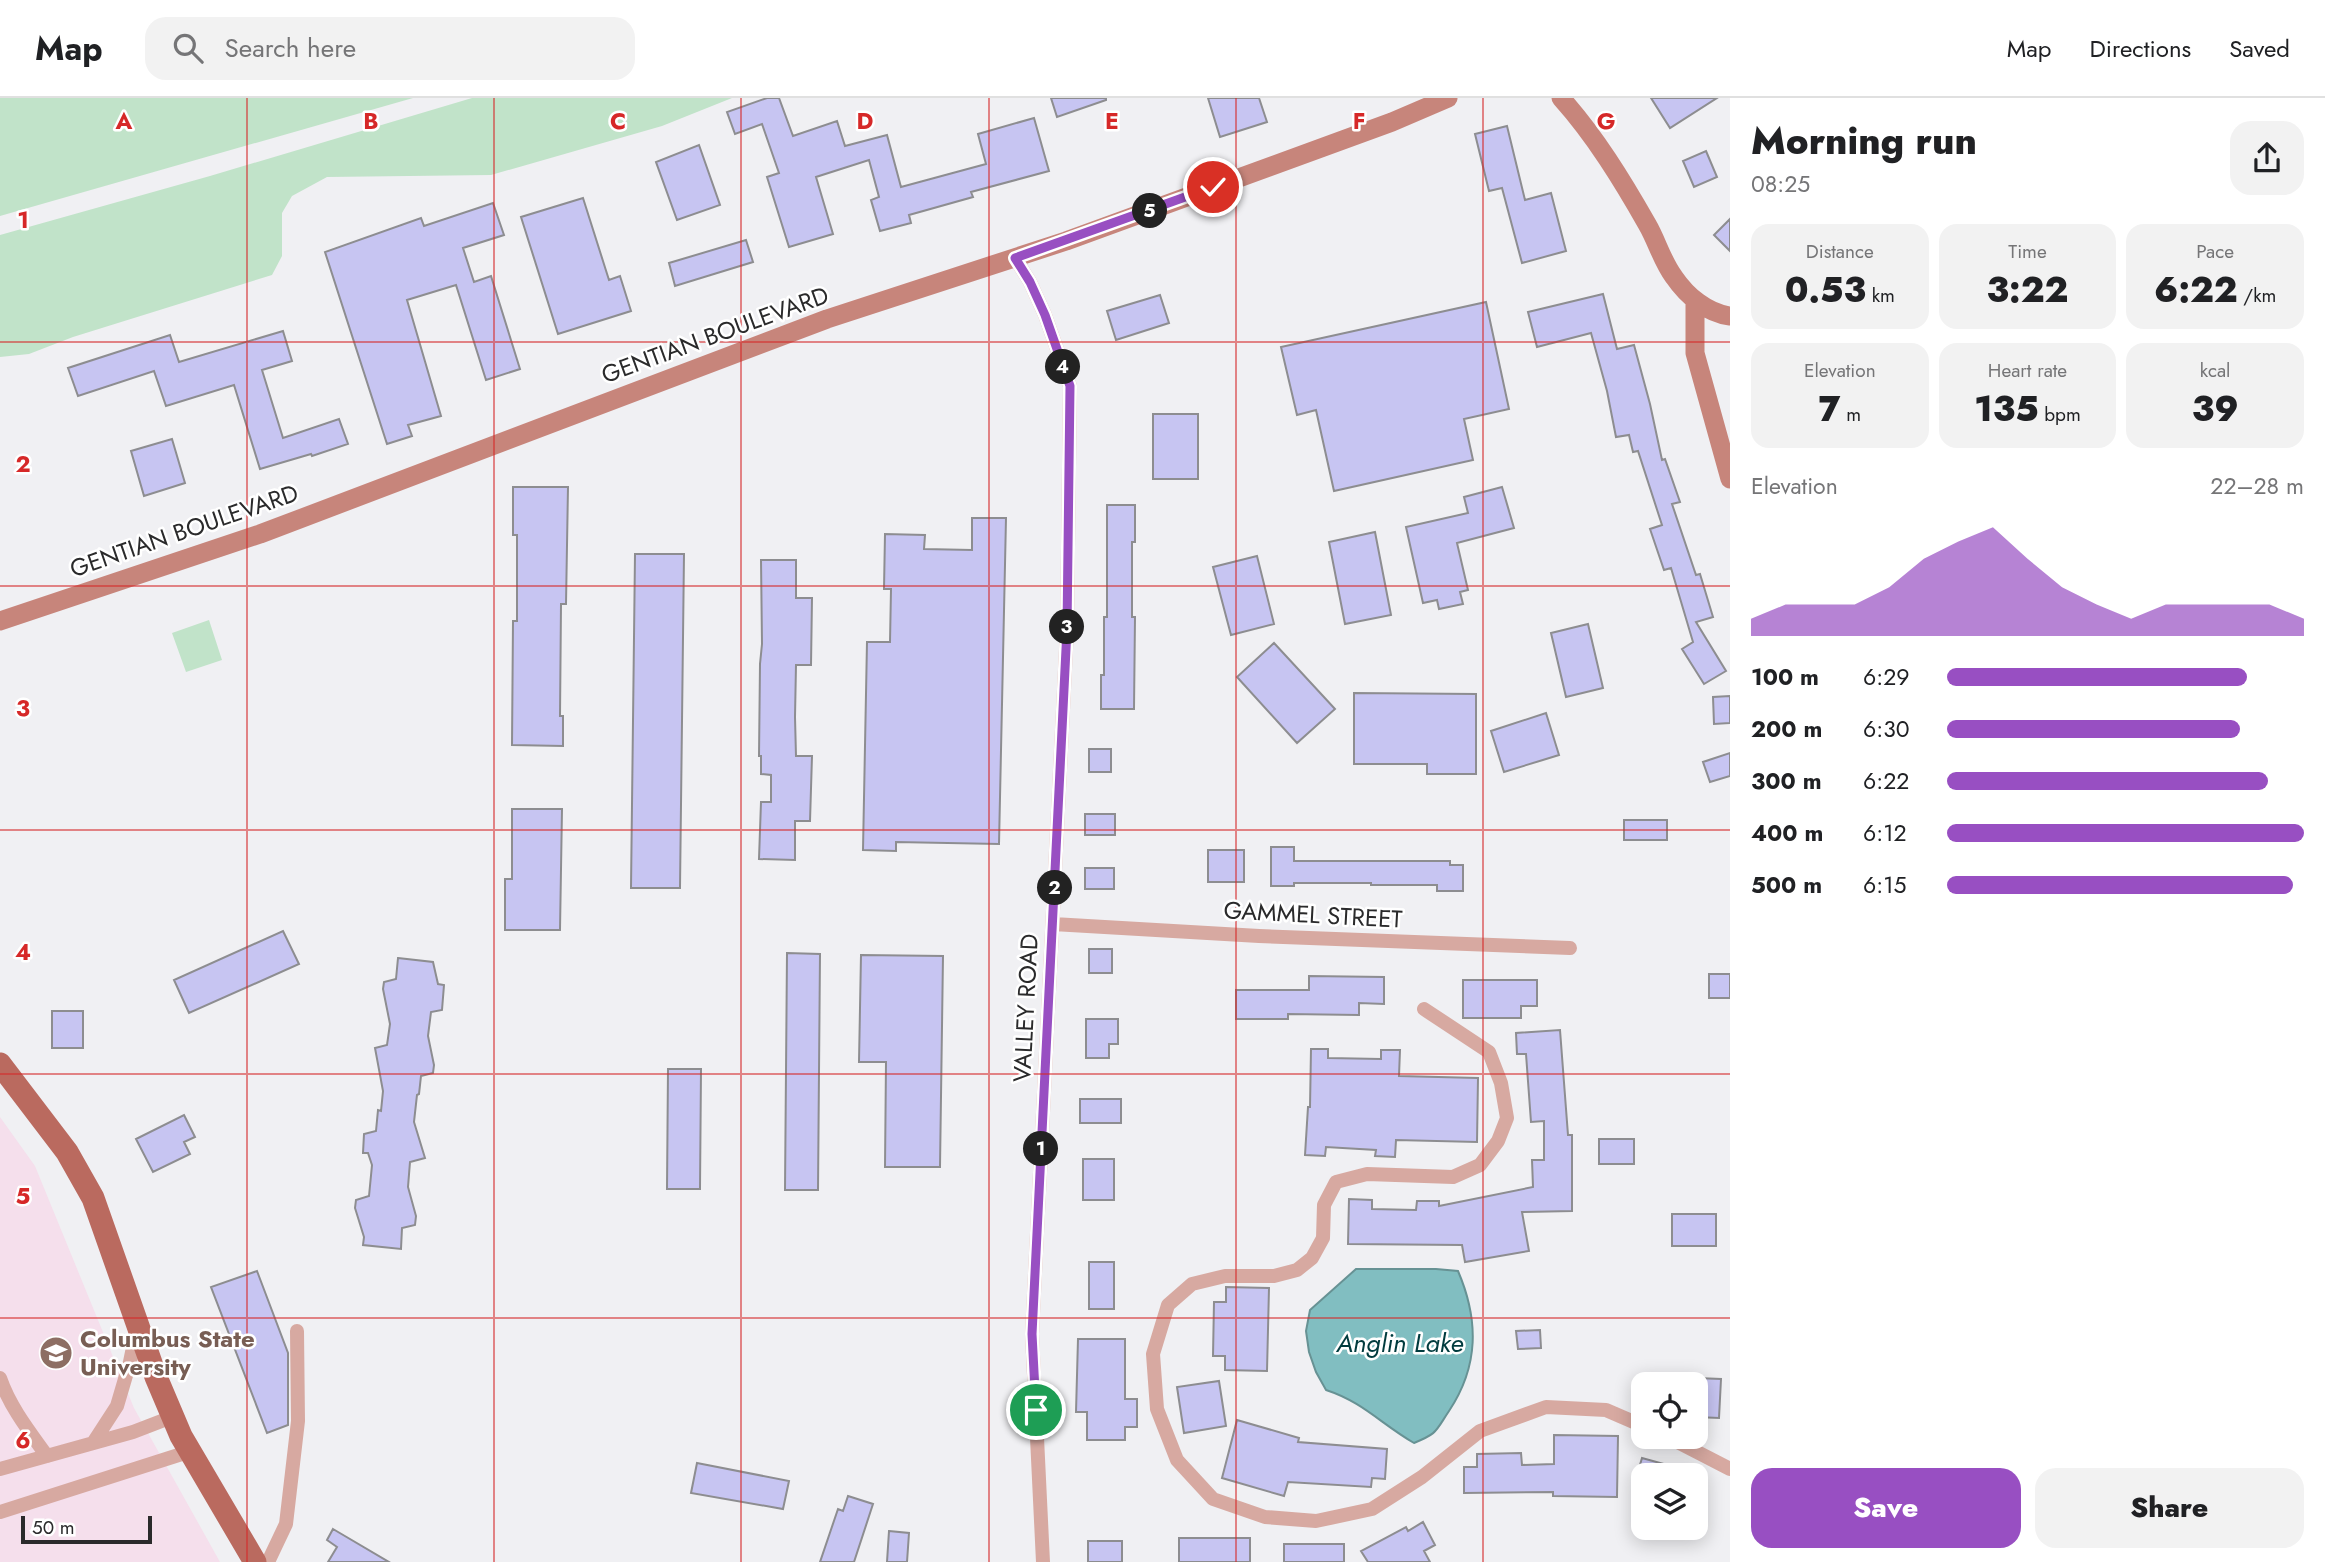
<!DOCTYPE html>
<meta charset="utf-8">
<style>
:root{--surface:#fff;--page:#f2f2f2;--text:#202124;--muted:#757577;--line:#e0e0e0;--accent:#984fc2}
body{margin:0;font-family:Jost,sans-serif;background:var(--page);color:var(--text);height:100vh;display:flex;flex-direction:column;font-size:26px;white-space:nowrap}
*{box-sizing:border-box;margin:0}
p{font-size:23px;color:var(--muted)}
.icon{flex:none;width:38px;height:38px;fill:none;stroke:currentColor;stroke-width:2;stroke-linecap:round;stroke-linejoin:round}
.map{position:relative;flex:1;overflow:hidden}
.side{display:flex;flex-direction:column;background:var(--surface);width:595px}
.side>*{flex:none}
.fabs{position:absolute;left:1631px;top:1274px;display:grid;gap:14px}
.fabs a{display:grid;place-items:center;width:77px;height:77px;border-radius:14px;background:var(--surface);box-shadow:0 4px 18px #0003;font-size:35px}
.scale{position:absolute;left:21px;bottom:18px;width:131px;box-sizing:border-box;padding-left:7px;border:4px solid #2a2a2b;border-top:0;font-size:19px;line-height:24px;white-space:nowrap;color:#2a2a2b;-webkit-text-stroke:5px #fff;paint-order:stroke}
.pin{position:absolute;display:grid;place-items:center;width:60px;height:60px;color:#fff;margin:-30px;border:4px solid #fff;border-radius:50%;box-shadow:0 2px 7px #0007}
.km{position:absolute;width:35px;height:35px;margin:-18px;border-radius:50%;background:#222;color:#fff;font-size:19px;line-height:35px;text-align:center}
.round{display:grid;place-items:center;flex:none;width:74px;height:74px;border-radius:21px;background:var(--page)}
.head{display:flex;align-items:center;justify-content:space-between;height:119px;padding:0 21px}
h1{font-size:38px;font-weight:800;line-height:52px}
.figures{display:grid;grid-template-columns:repeat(3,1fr);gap:10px;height:119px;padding:7px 21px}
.figures div{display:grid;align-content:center;border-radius:18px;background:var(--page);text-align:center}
.figures b{font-size:35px;font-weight:800}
.figures small{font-size:19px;font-weight:400}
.figures p{font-size:19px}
.chart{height:196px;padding:14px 21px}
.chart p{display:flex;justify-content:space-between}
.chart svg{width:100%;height:126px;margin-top:7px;fill:var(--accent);opacity:.7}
.button{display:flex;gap:14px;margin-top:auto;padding:14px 21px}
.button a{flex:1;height:80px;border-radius:21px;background:var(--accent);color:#fff;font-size:28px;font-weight:800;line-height:80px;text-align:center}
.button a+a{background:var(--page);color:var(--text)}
ul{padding:0 21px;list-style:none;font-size:23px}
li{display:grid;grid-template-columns:112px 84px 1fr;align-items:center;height:52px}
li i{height:18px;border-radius:9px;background:var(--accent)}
header{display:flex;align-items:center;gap:42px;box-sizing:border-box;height:98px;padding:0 35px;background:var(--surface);border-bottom:2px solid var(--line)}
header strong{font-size:33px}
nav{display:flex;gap:38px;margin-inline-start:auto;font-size:24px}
.search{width:490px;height:63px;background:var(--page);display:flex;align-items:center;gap:18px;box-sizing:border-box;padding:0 24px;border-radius:21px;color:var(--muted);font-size:26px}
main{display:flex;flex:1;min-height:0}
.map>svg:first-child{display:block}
</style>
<header>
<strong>Map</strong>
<div class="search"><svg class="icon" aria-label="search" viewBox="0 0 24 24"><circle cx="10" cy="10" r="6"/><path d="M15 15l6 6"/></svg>Search here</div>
<nav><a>Map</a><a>Directions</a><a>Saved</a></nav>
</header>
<main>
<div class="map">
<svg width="1730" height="1464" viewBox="0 0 1730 1464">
<rect width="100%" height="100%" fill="#f0f0f3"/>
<path fill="#f5dfec" d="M0 1019 35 1068 134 1310 220 1464H0Z"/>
<path fill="#c1e3c9" d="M0 0H413L0 118Z
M472 0H732L662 28 491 77 327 79 292 98 282 115V158L272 177 73 239 29 256 0 259V137L210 78Z
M209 522 222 562 186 574 172 535Z"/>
<path fill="#81bec1" stroke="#679294" stroke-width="2" d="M1356 1171H1436L1458 1173C1479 1222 1479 1268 1449 1313 1435 1334 1438 1335 1414 1345 1381 1326 1363 1304 1326 1292L1316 1274 1309 1254 1306 1233 1310 1212Z"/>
<path fill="#c7c5f2" stroke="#8d8d90" stroke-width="2" d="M767 0H779L793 38 837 23 845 48 887 37 901 89 986 66 978 36 1034 20 1049 73 971 94 973 99 909 117 911 125 880 133 871 102 879 99 869 62 816 79 833 136 789 149 767 79 779 75 762 26 735 36 727 14Z
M1051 0H1106V2L1057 19Z
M1208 0H1259L1267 24 1220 39Z
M1651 0H1717L1670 30Z
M1507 28 1525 102 1551 95 1566 153 1522 165 1502 90 1489 93 1475 36Z
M699 47 720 107 677 122 656 64Z
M1706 53 1717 79 1694 89 1683 63Z
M583 100 609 182 620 178 631 213 558 236 521 119Z
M493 105 504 137 463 150 474 184 491 178 520 271 486 282 456 187 407 202 441 318 408 327 412 338 387 346 325 154 421 120 424 128Z
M1730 121V153L1714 137Z
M746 142 753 164 675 188 669 165Z
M1603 196 1617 251 1634 247 1650 306 1662 362 1665 361 1680 404 1672 406 1696 477 1700 476 1713 519 1696 524 1726 573 1704 586 1682 551 1693 544 1671 470 1664 472 1650 431 1662 427 1638 353 1633 354 1629 337 1616 339 1607 293 1591 235 1537 249 1528 214Z
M1160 197 1169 225 1116 242 1107 213Z
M1486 204 1509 311 1464 321 1473 362 1334 393 1316 312 1297 317 1281 249Z
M283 233 292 263 262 272 283 340 339 321 348 346 312 358 311 356 260 371 234 287 166 308 154 273 78 298 68 270 170 237 179 264Z
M1153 316H1198V381H1153Z
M172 341 185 385 144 398 131 353Z
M513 389H568L566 506H561L560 618H563V648L512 647 513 523H517V437H513Z
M1502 389 1514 430 1457 445 1468 492 1460 494 1463 506 1439 511 1437 502 1423 505 1406 429 1468 415 1464 399Z
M1107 407H1135V444H1132V519H1135L1134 611H1101V577H1104V519H1107Z
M972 420H1006L999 746 896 744V753L863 752 867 544H890L891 491H884L885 436 925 437 924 451 972 452Z
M1375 434 1391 517 1345 526 1329 444Z
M635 456H684L680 790H631Z
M1257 458 1274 526 1231 537 1213 469Z
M761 462H796V500H812L811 567H796L795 619 796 658H812L810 723H795V762L759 761 761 704H771V677L761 676V658H759L760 566 762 546Z
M1588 526 1603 590 1566 599 1551 535Z
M1274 545 1335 611 1297 645 1237 579Z
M1354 595 1476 596V676H1427V666H1354Z
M1730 598V625L1714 626 1713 599Z
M1546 615 1559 657 1504 674 1491 633Z
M1089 651H1111V674H1089Z
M1730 655V678L1710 684 1703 664Z
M512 711H562L560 832H505V781H512Z
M1085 716H1115V737H1085Z
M1624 722H1667V742H1624Z
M1271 749H1294V763H1450V767H1463V793H1437V787H1371V785H1294V788H1271Z
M1208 752H1244V784H1208Z
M1085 770H1114V791H1085Z
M283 833 299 866 189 915 174 882Z
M1089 851H1112V875H1089Z
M787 855 820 856 818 1092H785Z
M861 857 943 858 940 1069H885L886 964H859Z
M398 860 433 864 438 886 444 887 442 912 431 914 428 938 434 967 433 975 421 978 419 996 417 997 414 1024 425 1060 410 1064 408 1089 416 1118 415 1127 402 1130 401 1151 363 1147 364 1139 355 1110 356 1102 369 1098 372 1067 368 1055H363L364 1036 376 1033 378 1012 381 1013 383 993 375 950 387 947 390 926 383 891 384 884 396 881Z
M1709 876H1730V900H1709Z
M1309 878 1384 879V906L1359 905V917L1288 916V921H1236V892H1309Z
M1463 882H1537V908H1521V920H1463Z
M52 913H83V950H52Z
M1086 921H1118V946H1109V960H1086Z
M1560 932 1568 1037H1572V1113L1522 1114 1529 1153 1465 1164 1462 1147 1348 1146 1349 1101 1372 1102V1111L1416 1112 1417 1103H1439V1108L1533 1089 1532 1062H1544V1023L1531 1024 1526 956H1517L1516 935Z
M1311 951H1328V960L1381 961V952H1400L1399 978 1478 980 1477 1044 1396 1042 1395 1059 1375 1058 1376 1052 1326 1049 1325 1058 1305 1057 1308 1009H1310Z
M668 971H701L700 1091H667Z
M1080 1001H1121V1025H1080Z
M184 1017 195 1039 184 1044 190 1056 153 1074 136 1041Z
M1599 1041H1634V1066H1599Z
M1083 1061H1114V1102H1083Z
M1672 1116H1716V1148H1672Z
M1089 1164H1114V1211H1089Z
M257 1173 288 1255V1327L267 1335 211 1189Z
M1226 1189 1269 1190 1267 1273 1225 1272V1258H1213L1214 1204H1226Z
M1540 1232 1541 1250 1518 1251 1516 1233Z
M1078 1241H1125V1301H1137V1329H1125V1342H1087V1314H1076Z
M1696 1280 1721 1281 1719 1320 1696 1319Z
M1219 1283 1226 1328 1184 1335 1177 1289Z
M1237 1322 1299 1340 1298 1344 1387 1351 1385 1381 1372 1380 1371 1389 1288 1384 1284 1398 1222 1380Z
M1554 1337 1618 1338 1617 1399 1553 1398V1394L1464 1395V1369H1477V1356L1521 1355 1522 1367 1554 1366Z
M1642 1360 1689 1373 1688 1377H1637Z
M697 1365 789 1383 783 1411 691 1395Z
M848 1398 873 1406 854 1464H820L838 1411 843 1413Z
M1423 1424 1435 1447 1424 1453 1430 1464H1368L1361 1453 1406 1429 1408 1433Z
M333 1431 389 1464H328L337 1449 327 1442Z
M889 1433 909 1435 907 1464H887Z
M1179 1440H1250V1464H1179Z
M1088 1443H1122V1464H1088Z
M1284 1446H1344V1464H1284Z"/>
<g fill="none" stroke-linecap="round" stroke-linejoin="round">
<path stroke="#d7a9a1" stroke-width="14" d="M1015 160 1030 184 1045 217 1070 288 1067 531 1032 1236 1043 1464
M1053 826 1259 838 1570 850
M1424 911 1489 954 1501 985 1507 1020 1498 1043 1480 1067 1453 1079 1367 1076 1336 1084 1324 1107 1323 1140 1312 1160 1297 1172 1274 1178H1225L1192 1186 1168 1207 1153 1256 1157 1311 1177 1362 1213 1401 1265 1419 1316 1423 1372 1411 1422 1379 1480 1333 1546 1309 1606 1312 1643 1328
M0 1280C10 1309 29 1333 47 1358
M1668 1339 1730 1371
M93 1345 117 1308 130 1264 137 1230
M0 1371 133 1334 172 1319
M0 1414 188 1354
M268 1464 286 1426 298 1323 297 1233"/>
<path stroke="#c7857b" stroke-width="19" d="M1561 0C1595 38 1622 82 1647 126 1657 143 1662 163 1674 179 1687 198 1707 215 1730 218
M1695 203V255L1730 381
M0 523 260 436 827 221 1066 143 1392 24 1448 0"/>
<path stroke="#ba6a5f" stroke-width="23" d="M0 966 67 1054 93 1100 156 1279 181 1338 255 1464"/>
</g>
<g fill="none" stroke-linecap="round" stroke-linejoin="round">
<defs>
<path id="route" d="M1036 1312 1032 1236 1067 531 1070 288 1045 217 1030 184 1015 160 1213 89"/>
</defs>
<use href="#route" stroke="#fff" stroke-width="14"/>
<use href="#route" stroke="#984fc2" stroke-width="9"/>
</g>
<path fill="none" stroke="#d62828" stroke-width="2" stroke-opacity="0.55" d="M247 0V1464M494 0V1464M741 0V1464M989 0V1464M1236 0V1464M1483 0V1464M0 244H1730M0 488H1730M0 732H1730M0 976H1730M0 1220H1730"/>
<defs>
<symbol id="university-disc" viewBox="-11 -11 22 22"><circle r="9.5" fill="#8d6e63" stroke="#fff"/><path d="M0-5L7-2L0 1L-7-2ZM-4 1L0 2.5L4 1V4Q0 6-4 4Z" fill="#fff"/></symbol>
</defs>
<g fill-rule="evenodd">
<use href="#university-disc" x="37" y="1236" width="38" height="38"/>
</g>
<g text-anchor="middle" stroke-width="5" stroke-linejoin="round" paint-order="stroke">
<g font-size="24" fill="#2a2a2b" stroke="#fff">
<text transform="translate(715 237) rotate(-20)" y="8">GENTIAN BOULEVARD</text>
<text transform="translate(184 433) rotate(-19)" y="8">GENTIAN BOULEVARD</text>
<text transform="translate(1313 817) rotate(3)" y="8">GAMMEL STREET</text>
<text transform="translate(1026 910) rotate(-87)" y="8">VALLEY ROAD</text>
</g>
<g font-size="24" font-weight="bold" fill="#785e54" stroke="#fff" text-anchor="start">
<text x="80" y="1249">Columbus State<tspan x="80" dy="28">University</tspan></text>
</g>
<g font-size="26" font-style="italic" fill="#003b3e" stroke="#fff">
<text x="1400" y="1254">Anglin Lake</text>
</g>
</g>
<g font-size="23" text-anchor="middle" font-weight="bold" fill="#d62828" stroke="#fff" stroke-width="5" stroke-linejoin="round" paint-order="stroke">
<text x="124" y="31">A</text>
<text x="371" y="31">B</text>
<text x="618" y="31">C</text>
<text x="865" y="31">D</text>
<text x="1112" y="31">E</text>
<text x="1359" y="31">F</text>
<text x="1606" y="31">G</text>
<text x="23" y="130">1</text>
<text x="23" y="374">2</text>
<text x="23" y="618">3</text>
<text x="23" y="862">4</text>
<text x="23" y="1106">5</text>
<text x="23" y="1350">6</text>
</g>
</svg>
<div class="fabs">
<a><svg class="icon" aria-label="locate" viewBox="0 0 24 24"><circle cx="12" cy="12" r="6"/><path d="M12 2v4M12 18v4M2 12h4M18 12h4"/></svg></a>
<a><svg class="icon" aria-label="layers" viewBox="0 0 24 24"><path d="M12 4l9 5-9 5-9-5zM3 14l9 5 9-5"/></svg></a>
</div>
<div class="scale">50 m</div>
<div class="pin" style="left:1036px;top:1312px;background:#1e9e55"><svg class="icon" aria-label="arrive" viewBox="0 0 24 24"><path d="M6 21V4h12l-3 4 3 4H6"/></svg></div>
<div class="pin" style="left:1213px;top:89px;background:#d93025"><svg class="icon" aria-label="check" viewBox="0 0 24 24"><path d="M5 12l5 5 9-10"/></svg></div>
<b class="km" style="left:1041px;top:1051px">1</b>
<b class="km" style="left:1055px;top:790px">2</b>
<b class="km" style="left:1067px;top:529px">3</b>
<b class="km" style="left:1063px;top:269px">4</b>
<b class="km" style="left:1150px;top:113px">5</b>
</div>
<section class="side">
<div class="head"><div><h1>Morning run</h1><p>08:25</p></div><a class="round"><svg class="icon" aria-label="share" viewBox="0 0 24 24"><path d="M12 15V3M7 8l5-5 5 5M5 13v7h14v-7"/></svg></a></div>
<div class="figures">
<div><p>Distance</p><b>0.53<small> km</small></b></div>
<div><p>Time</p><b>3:22</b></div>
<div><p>Pace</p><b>6:22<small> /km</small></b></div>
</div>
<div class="figures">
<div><p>Elevation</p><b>7<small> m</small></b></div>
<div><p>Heart rate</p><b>135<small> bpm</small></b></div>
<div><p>kcal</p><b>39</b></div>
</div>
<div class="chart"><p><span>Elevation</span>22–28 m</p>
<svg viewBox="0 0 160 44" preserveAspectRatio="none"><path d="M0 44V38L10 33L20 33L30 33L40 27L50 17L60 11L70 6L80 17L90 27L100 33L110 38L120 33L130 33L140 33L150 33L160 38V44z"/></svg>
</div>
<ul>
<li><b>100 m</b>6:29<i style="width:84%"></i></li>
<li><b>200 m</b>6:30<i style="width:82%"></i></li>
<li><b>300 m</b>6:22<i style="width:90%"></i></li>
<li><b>400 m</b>6:12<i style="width:100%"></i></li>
<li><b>500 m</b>6:15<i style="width:97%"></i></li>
</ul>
<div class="button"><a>Save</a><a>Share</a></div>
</section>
</main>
